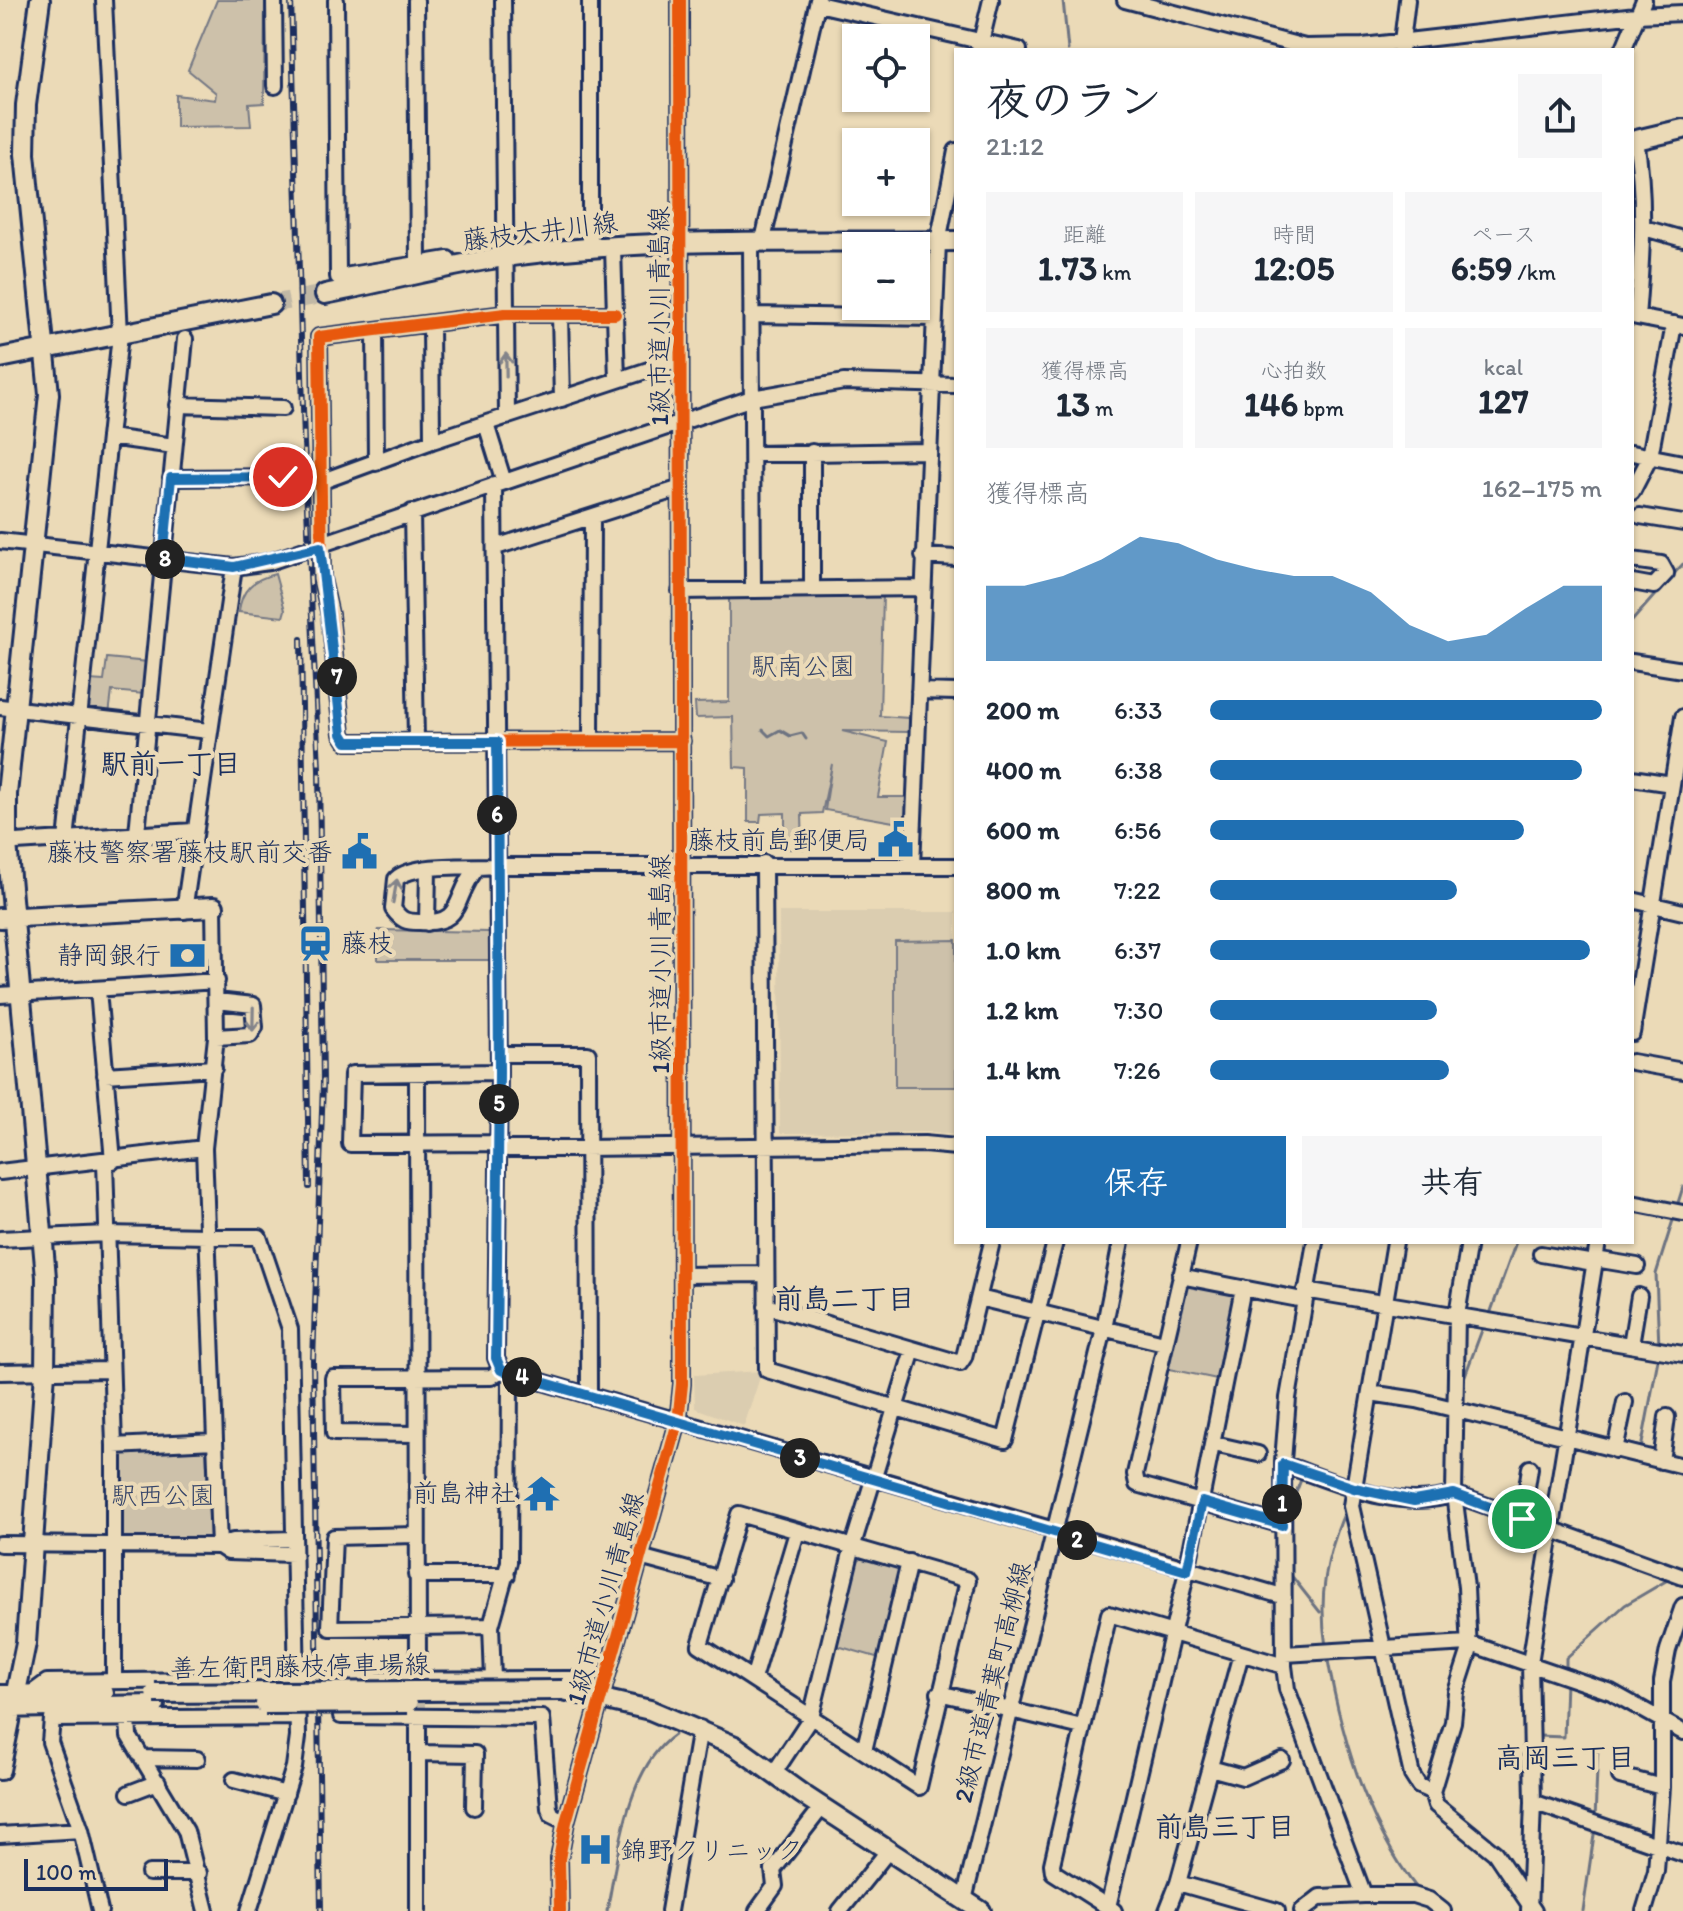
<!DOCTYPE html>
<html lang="ja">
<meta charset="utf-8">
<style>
:root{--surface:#fff;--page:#f6f6f7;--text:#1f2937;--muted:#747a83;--accent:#1f6fb2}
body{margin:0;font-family:Itim,"Klee One",sans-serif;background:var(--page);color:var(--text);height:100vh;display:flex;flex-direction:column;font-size:30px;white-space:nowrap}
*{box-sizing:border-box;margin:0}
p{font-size:26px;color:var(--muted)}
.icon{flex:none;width:44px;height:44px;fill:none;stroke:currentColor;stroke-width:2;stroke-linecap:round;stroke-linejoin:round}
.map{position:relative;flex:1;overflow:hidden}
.drawer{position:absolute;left:954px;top:48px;width:680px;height:1196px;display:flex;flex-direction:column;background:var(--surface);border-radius:0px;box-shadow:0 2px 6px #0004}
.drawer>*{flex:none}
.tools{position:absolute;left:842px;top:24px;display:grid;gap:16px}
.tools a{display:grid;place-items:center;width:88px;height:88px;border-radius:0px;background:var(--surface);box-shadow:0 2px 6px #0004;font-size:40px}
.scale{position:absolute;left:24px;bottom:20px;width:144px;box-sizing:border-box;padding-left:8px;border:4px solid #1b2f5e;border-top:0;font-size:22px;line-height:28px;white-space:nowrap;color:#1b2f5e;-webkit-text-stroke:6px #ebdab7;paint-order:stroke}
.pin{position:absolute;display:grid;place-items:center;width:68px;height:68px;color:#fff;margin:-34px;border:4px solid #fff;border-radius:50%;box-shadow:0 2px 8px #0007}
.km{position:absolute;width:40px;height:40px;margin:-20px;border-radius:50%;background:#222;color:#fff;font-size:22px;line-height:40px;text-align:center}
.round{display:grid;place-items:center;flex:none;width:84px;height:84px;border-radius:0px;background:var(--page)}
.overview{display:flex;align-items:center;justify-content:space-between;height:136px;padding:0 32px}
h1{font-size:44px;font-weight:800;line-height:60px}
.figures{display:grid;grid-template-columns:repeat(3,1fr);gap:12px;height:136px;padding:8px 32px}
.figures div{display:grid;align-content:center;border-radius:0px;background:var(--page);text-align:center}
.figures b{font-size:34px;font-weight:800}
.figures small{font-size:22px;font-weight:400}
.figures p{font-size:22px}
.chart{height:224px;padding:16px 32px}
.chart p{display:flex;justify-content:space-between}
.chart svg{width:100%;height:144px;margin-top:8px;fill:var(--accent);opacity:.7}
.action{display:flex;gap:16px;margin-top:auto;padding:16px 32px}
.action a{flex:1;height:92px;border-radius:0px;background:var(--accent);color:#fff;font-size:32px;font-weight:800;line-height:92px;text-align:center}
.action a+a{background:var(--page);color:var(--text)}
ul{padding:0 32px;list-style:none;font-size:26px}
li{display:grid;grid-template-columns:128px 96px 1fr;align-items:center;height:60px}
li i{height:20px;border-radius:10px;background:var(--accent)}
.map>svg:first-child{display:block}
</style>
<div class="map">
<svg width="1683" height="1911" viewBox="0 0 1683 1911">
<rect width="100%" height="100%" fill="#ebdab7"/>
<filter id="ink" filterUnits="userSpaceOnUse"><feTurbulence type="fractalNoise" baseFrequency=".0125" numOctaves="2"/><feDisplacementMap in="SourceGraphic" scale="16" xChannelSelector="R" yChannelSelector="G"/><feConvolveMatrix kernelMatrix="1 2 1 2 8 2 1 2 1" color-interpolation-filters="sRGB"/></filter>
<g filter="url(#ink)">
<path fill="#dbcdb0" d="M779 912H956V1135L932 1132 780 1133Z
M762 1371 744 1426 695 1408 694 1375Z"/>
<path fill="#cdc1aa" stroke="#747884" stroke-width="2" d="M217 0H265L264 103 249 104 251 126 176 127V95L215 100 216 93 188 70Z
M275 574 285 610 283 617 239 612C241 589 254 579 275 574Z
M729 594H883L880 716 909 718V732L842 731 888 742 878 797H907L905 824 825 810 832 764 822 813 802 814 803 849H785V813L761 814 760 822H748V768L734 767 733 717 696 718 695 703 729 702Z
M107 658 148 662 144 694 112 691 109 715 85 712 89 680 104 681Z
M378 930 490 932V960H378Z
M956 940V1087H895V941Z
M1185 1285 1239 1294 1222 1380 1164 1368Z
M206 1448 210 1539H120L118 1454Z
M857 1550 903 1565 883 1659 834 1645Z"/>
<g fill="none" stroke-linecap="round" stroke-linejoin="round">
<path stroke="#6d7381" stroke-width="3" d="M1063 0 1068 50
M1669 579 1683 564
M1632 621 1661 588
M763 730 769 736 780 730 790 736 802 733 806 739
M1677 1206 1683 1187
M1490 1314 1516 1242
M1659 1347 1656 1274 1674 1217
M1463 1381 1482 1330
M1641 1449 1659 1354
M1289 1511 1302 1477
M1290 1574 1320 1612
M1326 1647C1318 1597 1326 1554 1347 1507
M1327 1655C1341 1736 1367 1826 1419 1891
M1566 1670V1658L1625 1605 1671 1578
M1539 1736 1564 1737 1566 1682
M1595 1820 1598 1745
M607 1911C618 1856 626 1769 674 1735
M1583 1911 1595 1828"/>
<path stroke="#c1b8a5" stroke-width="14" stroke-dasharray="14 7" stroke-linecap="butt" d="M418 1681V1721"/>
<path stroke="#c1b8a5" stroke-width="18" stroke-dasharray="18 9" stroke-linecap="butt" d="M271 304 325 294"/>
<defs>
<path id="minor" d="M274 0 275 86
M336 0 338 277 448 259
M416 0 418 264
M503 0 507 417
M590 0V250
M1125 0 1305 47 1363 46 1636 15 1683 13
M818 4 1019 50
M979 50 991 0
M1401 50 1407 0
M1623 50 1644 0
M1636 140C1646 200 1642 257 1637 317
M1644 228 1683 239
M763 240 818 0
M751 241 753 589
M613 248 617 380
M615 314H505L319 337 322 579 330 615 342 734 347 742 682 741
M560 315 562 399
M751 315 934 318
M1632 316 1683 326
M431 323 432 441
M375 330 376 463
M178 405 283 408
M486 424 504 482
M109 437 174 446
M812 452V588
M1632 453 1683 463
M753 454 927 451
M171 478 283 477
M320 482 432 441 679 360
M494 485 499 1072 496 1358 501 1370 1282 1596
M1632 492 1650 457 1674 324
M412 512 416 740
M1640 516 1683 523
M0 541 234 567 269 562 752 398 844 382 956 385
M496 547 681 488
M923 556 956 558
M1632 560 1661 564 1666 573 1654 586 1632 582
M680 591 922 588
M1632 662 1683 670
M919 691 956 692
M0 707 209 731
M591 740 592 519
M1632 778 1672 784
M137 833 185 339
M66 840 120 335 104 0
M0 843 194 831
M764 863 767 1370 1005 1440 1055 1242
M497 866C472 867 413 863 396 879L393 909C402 921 406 922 420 922 466 925 452 896 478 867L497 866H956
M912 866 938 242 956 151
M1632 900 1683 912
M214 907 216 1037 204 1148 219 1546
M184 911 234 567
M427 923 428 869
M98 990 113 1161
M0 995 217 981
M1632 1033 1683 717
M216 1037 250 1035 255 1027 253 1005 217 1001
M499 1054H588L589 1395
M1632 1062 1683 1071
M417 1074 418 1679
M105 1075 214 1068
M498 1143 350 1144 352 1074 499 1072
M498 1149 924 1144 956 1147
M105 1162 114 1446V1681
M0 1172 204 1148
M1632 1203 1683 1213
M0 1239 106 1234 259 1237 290 1329 298 1737 294 1767 249 1911
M1189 1242 1135 1474 1137 1484 1282 1525
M1315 1242 1288 1398 1283 1461 1284 1666 1287 1689 1364 1895
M1395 1242 1351 1506 1412 1775 1419 1786 1432 1792 1436 1805 1495 1853 1534 1911
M1541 1254 1594 1263
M1595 1259 1637 1266
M683 1275 764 1274
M1180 1276 1303 1300
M1305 1290 1683 1354
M979 1298 1164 1343
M766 1306 960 1363 964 1357 992 1242
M1631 1345 1639 1296
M0 1372 111 1370
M1370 1393 1417 1400 1683 1466
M416 1434 334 1433 333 1378 491 1377 501 1370
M1214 1444 1258 1454
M114 1446 214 1441
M1615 1450 1625 1402
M1661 1461 1667 1417
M1283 1464C1335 1482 1399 1513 1454 1494L1683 1577
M739 1514 968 1580 919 1787 700 1645Z
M1522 1519 1530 1468
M416 1535 334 1537 330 1628 491 1626 509 1562 510 1373
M0 1544 219 1546 233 1541 293 1539
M219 1546 228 1552 293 1554
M640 1557 721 1579
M416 1575H507
M491 1626 493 1679
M1285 1654 1468 1643 1611 1692 1683 1732
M753 1679 797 1532
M328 1680 571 1679
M32 1693 47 1682 295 1679
M939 1693 1082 1727
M341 1716 542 1718 549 1808 552 1815 566 1822
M128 1718 129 1736 186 1831 206 1911
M864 1751 909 1562
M418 1753 475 1754 474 1807
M142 1758 197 1759
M1210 1768 1243 1777 1282 1760
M774 1773 811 1717 853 1545 913 1350
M1620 1776 1662 1787
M234 1780 286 1794
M1432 1792 1453 1722 1456 1692 1469 1652 1466 1587 1454 1494 1457 1315 1469 1242
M129 1793 158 1782
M1533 1802 1683 1854
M0 1835 81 1830
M149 1873H199
M1178 1883 1277 1911
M964 1900 1104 1329 1121 1242
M1108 1907 1187 1571 1243 1288
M100 1911 81 1830 50 1742 52 1719 297 1717
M418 1911V1721
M560 1911 559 1859 566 1822 678 1422 682 1384 680 0
M669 1911 700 1728
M757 1911 775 1886 773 1870 822 1807
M840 1911 888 1851
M1114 1911 1053 1872 1052 1864 1109 1614 1284 1666
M1167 1911 1178 1883 1241 1654
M1302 1911 1320 1897 1364 1895H1413L1429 1900 1443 1911
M1529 1911 1533 1802 1530 1663 1598 1242
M1644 1911 1656 1871 1662 1787V1681L1668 1650 1683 1606"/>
<path id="major" d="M1632 141 1683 129
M325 294C384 282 444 266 504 257 654 236 806 243 956 241
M0 358 271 304
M0 918 214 907
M563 1690 650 1710 735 1746 802 1794 981 1911
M0 1695 104 1693
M0 1708 155 1705
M0 1770 26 1643 45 1372 46 1277 7 843V794L49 394 25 154 26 105 40 0"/>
</defs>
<use href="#minor" stroke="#1b2f5e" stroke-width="20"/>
<use href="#major" stroke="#1b2f5e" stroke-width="24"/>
<use href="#minor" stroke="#ebdab7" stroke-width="14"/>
<use href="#major" stroke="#ebdab7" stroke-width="18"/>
<defs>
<path id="rail" d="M291 0 304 442 319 769 323 1083 313 1361 321 1911
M301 639 309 1187"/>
</defs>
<use href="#rail" stroke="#1b2f5e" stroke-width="6"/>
<use href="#rail" stroke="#ebdab7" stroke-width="3" stroke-dasharray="9" stroke-linecap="butt"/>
<defs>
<path id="major-bridge" d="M155 1693 563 1690
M265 1704 408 1703"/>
</defs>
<use href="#major-bridge" stroke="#1b2f5e" stroke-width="24" stroke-linecap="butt"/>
<use href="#major-bridge" stroke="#ebdab7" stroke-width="18"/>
<defs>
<path id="cycleway" d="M615 314H505L319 337 322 579 330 615 342 734 347 742 682 741
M560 1911 559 1859 566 1822 678 1422 682 1384 680 0"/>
</defs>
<use href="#cycleway" stroke="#ebdab7" stroke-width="17"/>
<use href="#cycleway" stroke="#e8590c" stroke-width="12"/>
</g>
<defs><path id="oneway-shaft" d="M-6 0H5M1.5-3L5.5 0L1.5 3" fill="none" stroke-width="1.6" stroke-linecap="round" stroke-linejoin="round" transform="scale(2)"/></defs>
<g stroke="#83848a">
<use href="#oneway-shaft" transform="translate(506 365) rotate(-91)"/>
<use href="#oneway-shaft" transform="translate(395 891) rotate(-80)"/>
<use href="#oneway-shaft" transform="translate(253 1019) rotate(91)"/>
</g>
</g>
<g fill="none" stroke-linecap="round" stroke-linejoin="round" filter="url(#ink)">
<defs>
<path id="route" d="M283 477 171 478 163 558 234 567 320 547 342 734 347 742H497L499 1072 496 1358 501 1370 1187 1571 1202 1502 1282 1525 1283 1464 1354 1488 1414 1501 1454 1494 1522 1519"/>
</defs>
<use href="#route" stroke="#fff" stroke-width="16"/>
<use href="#route" stroke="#1f6fb2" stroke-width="10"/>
</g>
<defs>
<symbol id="civic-bare" viewBox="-9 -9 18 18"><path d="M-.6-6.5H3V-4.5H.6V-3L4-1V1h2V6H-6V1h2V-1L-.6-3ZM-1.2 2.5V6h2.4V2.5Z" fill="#1f6fb2" stroke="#ebdab7" stroke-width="2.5" paint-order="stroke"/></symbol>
<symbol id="station-bare" viewBox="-9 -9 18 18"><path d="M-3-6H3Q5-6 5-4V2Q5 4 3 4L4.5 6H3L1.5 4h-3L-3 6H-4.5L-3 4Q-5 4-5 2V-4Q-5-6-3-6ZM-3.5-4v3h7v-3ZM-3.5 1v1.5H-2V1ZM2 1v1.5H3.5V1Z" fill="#1f6fb2" stroke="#ebdab7" stroke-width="2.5" paint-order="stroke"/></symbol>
<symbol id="bank-bare" viewBox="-9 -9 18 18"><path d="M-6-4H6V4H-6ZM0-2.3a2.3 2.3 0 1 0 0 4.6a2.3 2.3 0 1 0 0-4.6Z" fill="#1f6fb2" stroke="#ebdab7" stroke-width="2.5" paint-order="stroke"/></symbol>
<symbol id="temple-bare" viewBox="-9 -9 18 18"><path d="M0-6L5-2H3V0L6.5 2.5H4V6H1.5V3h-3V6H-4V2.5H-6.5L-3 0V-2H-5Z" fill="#1f6fb2" stroke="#ebdab7" stroke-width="2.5" paint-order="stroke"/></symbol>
<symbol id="hospital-bare" viewBox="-9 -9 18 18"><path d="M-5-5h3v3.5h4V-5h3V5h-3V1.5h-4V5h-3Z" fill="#1f6fb2" stroke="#ebdab7" stroke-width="2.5" paint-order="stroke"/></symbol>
</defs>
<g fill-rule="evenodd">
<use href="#civic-bare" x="870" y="814" width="51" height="51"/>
<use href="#civic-bare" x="334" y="826" width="51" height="51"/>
<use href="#station-bare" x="290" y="918" width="51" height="51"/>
<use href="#bank-bare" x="162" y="930" width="51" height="51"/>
<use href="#temple-bare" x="516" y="1468" width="51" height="51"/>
<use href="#hospital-bare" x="570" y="1824" width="51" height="51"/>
</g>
<g text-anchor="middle" stroke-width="8" stroke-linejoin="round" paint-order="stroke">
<g font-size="26" fill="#1b2f5e" stroke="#ebdab7">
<text transform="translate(540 231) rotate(-7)" y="9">藤枝大井川線</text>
<text transform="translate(659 316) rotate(-90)" y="9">1級市道小川青島線</text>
<text transform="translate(660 964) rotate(-90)" y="9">1級市道小川青島線</text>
<text transform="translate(605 1598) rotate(-74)" y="9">1級市道小川青島線</text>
<text transform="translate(300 1666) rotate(-1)" y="9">善左衛門藤枝停車場線</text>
<text transform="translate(992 1682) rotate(-76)" y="9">2級市道青葉町高柳線</text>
</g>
<g font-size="26" fill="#364569" stroke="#ebdab7">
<text x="803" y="675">駅南公園</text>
<text x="163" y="1504">駅西公園</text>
</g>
<g font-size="26" fill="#1b2f5e" stroke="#ebdab7" text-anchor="end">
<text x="870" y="849">藤枝前島郵便局</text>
<text x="333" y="861">藤枝警察署藤枝駅前交番</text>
<text x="341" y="952" text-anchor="start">藤枝</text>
<text x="161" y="964">静岡銀行</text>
<text x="516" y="1502">前島神社</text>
<text x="621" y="1859" text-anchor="start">錦野クリニック</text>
</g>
<g font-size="28" font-weight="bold" fill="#1b2f5e" stroke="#ebdab7">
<text x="171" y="773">駅前一丁目</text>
<text x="845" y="1308">前島二丁目</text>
<text x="1565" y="1767">高岡三丁目</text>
<text x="1225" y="1836">前島三丁目</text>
</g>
</g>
</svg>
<div class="tools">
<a><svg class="icon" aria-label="locate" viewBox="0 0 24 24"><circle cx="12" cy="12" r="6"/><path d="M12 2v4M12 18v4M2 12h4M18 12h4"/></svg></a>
<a>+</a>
<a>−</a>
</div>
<div class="scale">100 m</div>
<div class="pin" style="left:1522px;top:1519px;background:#1e9e55"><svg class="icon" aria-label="arrive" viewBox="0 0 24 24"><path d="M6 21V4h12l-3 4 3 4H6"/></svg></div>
<div class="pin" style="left:283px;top:477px;background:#d93025"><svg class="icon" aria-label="check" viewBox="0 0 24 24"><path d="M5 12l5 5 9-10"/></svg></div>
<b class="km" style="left:1282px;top:1504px">1</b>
<b class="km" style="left:1077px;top:1540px">2</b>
<b class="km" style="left:800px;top:1458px">3</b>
<b class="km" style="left:522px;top:1377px">4</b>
<b class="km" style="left:499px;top:1104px">5</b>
<b class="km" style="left:497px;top:815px">6</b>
<b class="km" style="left:337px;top:677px">7</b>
<b class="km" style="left:165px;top:559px">8</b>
<section class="drawer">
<div class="overview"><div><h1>夜のラン</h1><p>21:12</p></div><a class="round"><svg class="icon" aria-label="share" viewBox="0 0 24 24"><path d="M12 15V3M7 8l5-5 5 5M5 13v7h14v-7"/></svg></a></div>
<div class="figures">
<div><p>距離</p><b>1.73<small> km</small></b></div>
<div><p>時間</p><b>12:05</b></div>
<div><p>ペース</p><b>6:59<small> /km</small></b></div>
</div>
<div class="figures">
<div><p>獲得標高</p><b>13<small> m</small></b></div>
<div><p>心拍数</p><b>146<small> bpm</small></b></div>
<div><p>kcal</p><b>127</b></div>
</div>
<div class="chart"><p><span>獲得標高</span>162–175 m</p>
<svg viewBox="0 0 160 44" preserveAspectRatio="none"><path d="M0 44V21L10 21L20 18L30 13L40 6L50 8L60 13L70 16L80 18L90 18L100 23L110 33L120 38L130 36L140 28L150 21L160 21V44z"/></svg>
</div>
<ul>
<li><b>200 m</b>6:33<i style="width:100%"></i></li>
<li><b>400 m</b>6:38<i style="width:95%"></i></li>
<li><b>600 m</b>6:56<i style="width:80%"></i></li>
<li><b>800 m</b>7:22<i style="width:63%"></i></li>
<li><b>1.0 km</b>6:37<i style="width:97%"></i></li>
<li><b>1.2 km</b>7:30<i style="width:58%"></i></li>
<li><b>1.4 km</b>7:26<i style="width:61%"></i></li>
</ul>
<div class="action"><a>保存</a><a>共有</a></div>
</section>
</div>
